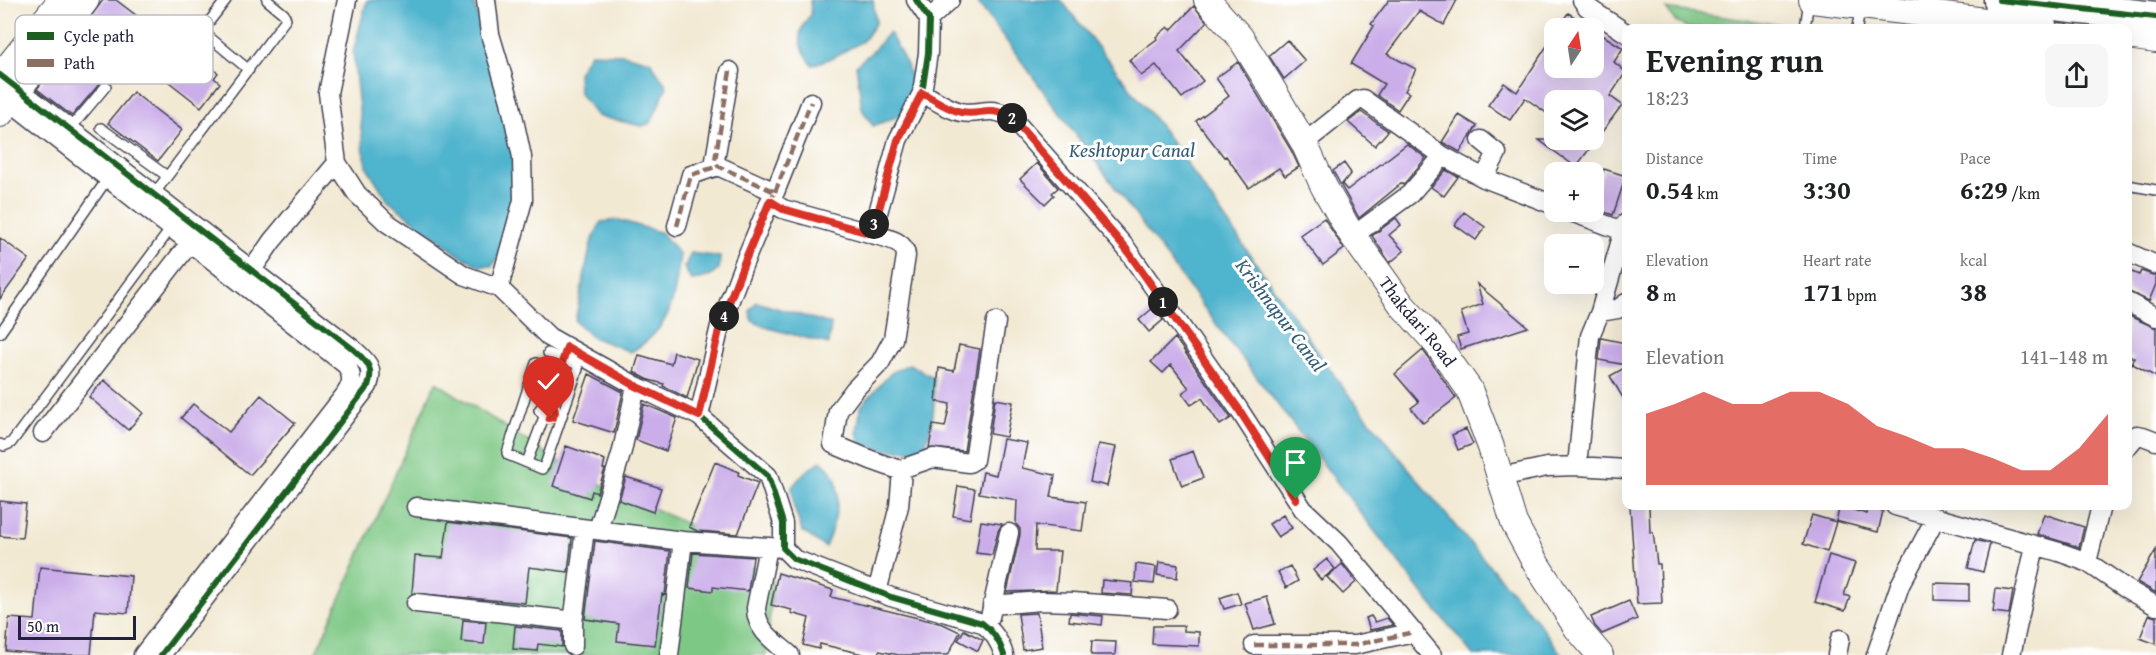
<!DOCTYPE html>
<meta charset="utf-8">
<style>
:root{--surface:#fff;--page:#f6f6f6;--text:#202124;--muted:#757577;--accent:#d93025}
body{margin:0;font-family:"Gentium Book Plus",serif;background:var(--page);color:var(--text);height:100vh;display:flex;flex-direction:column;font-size:22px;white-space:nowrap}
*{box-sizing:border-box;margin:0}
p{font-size:20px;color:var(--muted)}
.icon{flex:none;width:33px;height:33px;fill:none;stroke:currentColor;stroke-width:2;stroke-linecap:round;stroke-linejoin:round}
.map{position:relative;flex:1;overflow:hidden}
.drawer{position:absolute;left:1622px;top:24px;width:510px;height:486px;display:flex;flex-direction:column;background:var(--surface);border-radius:12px;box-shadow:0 6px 24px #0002}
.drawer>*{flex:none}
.needle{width:39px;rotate:12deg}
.fabs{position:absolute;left:1544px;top:18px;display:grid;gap:12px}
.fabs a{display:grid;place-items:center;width:60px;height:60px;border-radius:12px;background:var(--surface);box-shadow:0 6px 24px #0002;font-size:30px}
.scale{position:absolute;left:18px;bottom:15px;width:118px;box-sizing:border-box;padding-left:6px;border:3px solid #22223b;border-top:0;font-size:16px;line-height:21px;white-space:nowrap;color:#22223b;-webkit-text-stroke:4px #fff;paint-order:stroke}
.pin{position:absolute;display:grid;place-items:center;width:51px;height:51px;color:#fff;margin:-62px -26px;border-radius:50% 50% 50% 0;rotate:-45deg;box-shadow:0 0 6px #0007}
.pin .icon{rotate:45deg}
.km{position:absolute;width:30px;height:30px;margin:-15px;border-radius:50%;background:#222;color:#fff;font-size:16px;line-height:30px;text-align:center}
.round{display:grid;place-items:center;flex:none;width:63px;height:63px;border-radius:12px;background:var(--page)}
.overview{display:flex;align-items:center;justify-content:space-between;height:102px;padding:0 24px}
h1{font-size:33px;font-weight:600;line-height:45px}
.stats{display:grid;grid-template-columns:repeat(3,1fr);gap:9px;height:102px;padding:6px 24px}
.stats div{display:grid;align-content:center}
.stats b{font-size:26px;font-weight:600}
.stats small{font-size:16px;font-weight:400}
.stats p{font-size:16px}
.chart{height:168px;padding:12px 24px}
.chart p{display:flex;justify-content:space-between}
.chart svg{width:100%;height:108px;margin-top:6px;fill:var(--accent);opacity:.7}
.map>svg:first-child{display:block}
</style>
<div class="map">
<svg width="2156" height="655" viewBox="0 0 2156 655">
<rect width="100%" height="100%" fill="#fff"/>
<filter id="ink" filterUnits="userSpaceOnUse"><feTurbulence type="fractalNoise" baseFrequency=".0167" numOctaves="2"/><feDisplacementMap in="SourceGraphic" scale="12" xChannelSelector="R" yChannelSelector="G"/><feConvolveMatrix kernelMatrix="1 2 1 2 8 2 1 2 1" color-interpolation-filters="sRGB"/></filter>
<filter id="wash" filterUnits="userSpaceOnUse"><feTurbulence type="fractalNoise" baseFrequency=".008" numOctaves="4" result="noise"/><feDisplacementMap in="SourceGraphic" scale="24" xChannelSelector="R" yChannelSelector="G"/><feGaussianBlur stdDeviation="1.35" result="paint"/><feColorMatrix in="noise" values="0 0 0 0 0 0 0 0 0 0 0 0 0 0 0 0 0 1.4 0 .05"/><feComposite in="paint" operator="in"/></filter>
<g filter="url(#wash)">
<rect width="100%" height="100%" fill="#f2e9d3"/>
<path fill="#7ec885" stroke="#507560" stroke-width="1.5" d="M1666 9 1804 28H1687L1675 21Z
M436 382 575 472 704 532 773 581 766 655H315Z"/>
<path fill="#4fb4cd" stroke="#386b84" stroke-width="1.5" d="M367 0H473L517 156 513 205 499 257 492 266H480L459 255 388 201 367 167 363 147 353 52Z
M810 0H873L876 22 863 41 832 58 812 65C798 42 794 36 811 14Z
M976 0H1061L1163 130 1341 385 1457 528 1538 622 1562 655H1473L1422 593 1228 340Z
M889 32 907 65 914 92 904 114 873 126 862 109 856 65 873 51Z
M590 53 623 54 650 61 667 86 651 123 642 126 597 116 579 93 578 73Z
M619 220 662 233 680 255C674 299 673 327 631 352L592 337 575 321 591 243 601 222Z
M691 253 720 257 719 269 711 276 692 281 684 268Z
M756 302 831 324 829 344 768 328 752 321 750 311Z
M909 364 934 378C935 404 934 427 922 451L886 450 860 444 857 432 861 406 891 373Z
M821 461C826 466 834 473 836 480 841 503 834 527 825 547L802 531 794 507 792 487 805 472Z"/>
<g id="blocks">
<path fill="#caade9" d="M103 0H116L150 26 107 79 101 82 72 116 37 89Z
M1389 0H1457L1444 25 1419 11 1387 54 1416 69 1405 91 1409 93 1398 110 1377 95 1384 84 1351 64 1374 26 1371 24Z
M1194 6 1207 22 1179 51 1203 81 1182 98 1156 65 1141 76 1129 60 1157 39 1156 37 1168 27 1171 30Z
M1568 13 1592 28H1558Z
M1593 29 1623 48 1614 62 1626 72 1610 96 1622 105 1576 167 1539 140H1593V100H1554V118L1525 98 1510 120 1488 105 1504 83 1517 92 1554 35V68H1593Z
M1287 40 1305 61 1284 79 1269 56Z
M171 44 178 50 182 45 218 73 214 78 220 83 201 107 151 68Z
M1238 62 1291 150 1299 167 1285 176 1279 168 1249 188 1226 156 1224 157 1196 121 1229 96 1216 78Z
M133 92 182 130 158 161 108 123Z
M1361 112 1388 131 1375 146 1348 122Z
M1459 115 1477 126 1460 152 1442 142Z
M1407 144 1426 158 1403 185 1402 183 1359 218 1333 171 1344 163 1351 173 1342 184 1347 190Z
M1037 163 1058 188 1052 193 1054 195 1045 204 1020 179Z
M1604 169 1626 176 1613 215 1593 208V201Z
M1446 170 1458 177 1444 196 1431 187Z
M1464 212 1485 227 1476 240 1455 225Z
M1324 218 1344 249 1323 265 1300 235Z
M1396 218 1401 225 1389 235 1404 251 1390 263 1372 236Z
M0 238 29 259 0 299Z
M2127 270 2139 275 2141 271 2156 276V284L2149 301 2127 291Z
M1477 284 1528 327 1461 349 1457 337 1468 334 1461 312 1483 304Z
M1154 307 1163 320 1149 332 1139 320Z
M2127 315 2156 328V377L2131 363 2134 358 2127 355Z
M1175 338 1231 418 1220 425 1202 398 1191 405 1182 393 1189 388 1171 365 1163 373 1151 362Z
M1601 338 1626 343V365L1599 360Z
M959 345 980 349 964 451 929 448 933 425 945 427 950 404 936 401 939 368 954 371Z
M1423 350 1456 398 1423 423 1411 408 1419 402 1395 374Z
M674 352 698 359 687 398 663 386 664 384 649 380 634 372 639 355 671 364Z
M1626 367V403L1610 376Z
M589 374 623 392 614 433 573 420Z
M104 380 143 413 128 430 89 397Z
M261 395 295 423 250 475 181 418 193 404 229 432Z
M995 399 1013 402 1006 437 990 434Z
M644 404 677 418 666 451 636 440Z
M1466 429 1473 444 1458 450 1452 435Z
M1003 439 1027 443 1022 468 1055 475 1051 497 1086 502 1082 531 1036 525 1035 551H1060L1056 590 1007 592 1020 535V529L1016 524 1017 500 979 493 983 472 996 475Z
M1098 444 1116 447 1107 486 1090 482Z
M566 446 605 460 603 469H605L597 493 592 491 590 498 553 486Z
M1193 451 1203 478 1182 486 1172 459Z
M715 462 739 472 738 475 758 483 738 534 697 531 689 527Z
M626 477 661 488 653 512 619 500Z
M958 486 975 489 970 519 953 516Z
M0 501 26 504 22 538 0 536Z
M1630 506H1649L1650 532H1653L1657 564H1660L1662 603 1637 604Z
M1840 506 1867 514 1868 508 1883 511 1878 532 1836 521Z
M2044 514 2084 527 2079 547 2037 534Z
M1283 515 1292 528 1278 537 1269 524Z
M1812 515 1836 522 1827 552 1803 544Z
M981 521 1002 524 998 531 992 555 976 553Z
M448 522 572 538 568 572 529 567 525 603 412 593 415 556 443 558Z
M1975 540 1990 544 1983 572 1968 568Z
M595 541 670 551 665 595 662 594 655 645 617 641 619 624 585 619Z
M2156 550V593L2137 582Z
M693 553 753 557 748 591 713 587V591L689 588Z
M1829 555 1855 563 1844 595 1850 597 1845 611 1815 602Z
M1327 559 1335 569 1321 580 1313 570Z
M1159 562 1178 565 1177 578 1157 575Z
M1136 564 1156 567 1154 584 1135 582Z
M1342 564 1356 582 1343 594 1327 577Z
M1290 566 1298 581 1286 588 1278 572Z
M40 567 131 576 128 613 95 610 91 655H53L6 651 9 618 35 620Z
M778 573 833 590 831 597 943 624 960 632 948 655H899L879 651 878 655H867L820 644 819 649 803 645 809 618 791 613 792 610 771 605Z
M1102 580 1133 583 1132 595 1101 593Z
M1934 583 1969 584V601L1934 600Z
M1996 589 2013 591 2009 614 1993 612Z
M1237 592 1241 604 1224 609 1220 598Z
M1267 597 1275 624 1254 630 1245 603Z
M1629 601 1637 619 1602 634 1595 626 1591 617Z
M1037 613 1042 647 1023 650 1018 614Z
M1070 613 1103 616 1102 625 1069 621Z
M2149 615 2156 617V644L2140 638Z
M1371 616 1375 622 1387 618 1393 625 1370 630 1366 618Z
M463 620 486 622 484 644 461 642Z
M515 626 562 631V647L538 644 537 651 513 649Z
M1153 626H1184V631L1199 632V646L1152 644Z
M964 630 983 640 978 651 958 640Z
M1092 641 1116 642 1115 655H1091Z"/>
</g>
</g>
<g filter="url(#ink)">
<use href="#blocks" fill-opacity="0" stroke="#414052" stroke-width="1.5"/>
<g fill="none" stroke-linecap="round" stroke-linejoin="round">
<defs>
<path id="lane" d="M226 0 202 31 249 70
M1805 28 1809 0
M1857 28 1860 9
M101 128 167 176
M70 129 106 86
M2127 185 2156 190
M154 194 286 19 284 14 267 0
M0 333 108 178
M536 363 507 453 508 455 542 469 545 465 578 369 576 364 548 353
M549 404 554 407V414L551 418H545L539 410 543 405 549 404 564 355
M0 444 4 446 11 443 172 227
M527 462 544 417"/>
<path id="street" d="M486 0 490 34 510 101 522 157 523 200 499 288 549 337 636 386 699 416
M916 0 929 19 928 53 922 93 898 140 874 227 869 233 783 209 770 201 744 263 720 326 699 416 768 476 783 523V548L794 559 891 597 982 623C993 631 1000 642 1004 655
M1582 0 1587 7 1626 33
M929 19 950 0
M730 71 715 160 718 166 775 192 770 201
M11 83 353 349C366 361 375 367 368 386L161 655
M922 93C934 99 947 109 961 112 981 116 989 104 1012 118L1126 248 1238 408 1303 509 1339 543 1432 655
M2 95 346 365C354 377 352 385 344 396L143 655
M1481 140 1497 153 1484 178
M1304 143 1358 100 1363 99 1443 156 1484 178 1554 205
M337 163 328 93 347 0
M775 192 811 102
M1571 212 1623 231
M677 226 691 175 718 166
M869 233C883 238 905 239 906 256L893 339 880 363 854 390 838 411 833 444 871 460 902 471 899 506 877 592
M1353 236 1410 194 1443 156
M2127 252 2156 265
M245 280 272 241 337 163 357 194 386 222 464 275 499 288
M2127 302 2156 317
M1600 312 1618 309 1626 303
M43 433 196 235
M2127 447 2137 435 2143 436 2156 441
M1577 466 1590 336 1600 312 1626 223
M898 470 933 458 969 463 974 460 996 322
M1500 477 1547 467 1577 466 1626 469
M1895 506 2059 552 2087 562 2125 588 2156 606
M416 507 683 541 783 548
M598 530 622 451 636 386
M768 547 756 608C756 630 774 641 790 655
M2087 562 2101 506
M416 603 567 620 573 623V646
M992 605 1041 601 1073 602 1167 609
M990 617 1009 533
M573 623 585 529
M1254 645H1355L1414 632
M669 655 683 541
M1837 655 1840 639
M1876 655 1900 585 1936 517
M2011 655 2035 546"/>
<g id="secondary">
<path id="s1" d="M1207 0 1240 37 1270 85 1304 143 1324 187 1348 229 1402 305 1437 344 1469 389 1491 447 1514 523 1535 562 1577 628 1600 655"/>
<path d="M1812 0 2044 28"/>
<path d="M2127 36 2156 40"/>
<path d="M0 77 61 0"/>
<path d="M0 114 86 0"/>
</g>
<path id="primary" d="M1999 0 2156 17"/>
</defs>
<use href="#lane" stroke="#414052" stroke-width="12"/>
<use href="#street" stroke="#414052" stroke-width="21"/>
<use href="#secondary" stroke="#414052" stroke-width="28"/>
<use href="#primary" stroke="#414052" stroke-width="33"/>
<use href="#lane" stroke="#fff" stroke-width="9"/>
<use href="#street" stroke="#fff" stroke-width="18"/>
<use href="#secondary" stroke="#fff" stroke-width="26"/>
<use href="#primary" stroke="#fff" stroke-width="30"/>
<path stroke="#8d6e63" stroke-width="4.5" stroke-dasharray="9 4.5" stroke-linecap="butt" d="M730 71 715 160 718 166 775 192 770 201
M775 192 811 102
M677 226 691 175 718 166
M1254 645H1355L1414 632"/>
<defs>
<path id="cycleway" d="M916 0 929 19 928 53 922 93 898 140 874 227 869 233 783 209 770 201 744 263 720 326 699 416 768 476 783 523V548L794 559 891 597 982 623C993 631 1000 642 1004 655
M1999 0 2156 17
M0 75 353 349C366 361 375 367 368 386L161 655"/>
</defs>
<use href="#cycleway" stroke="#fff" stroke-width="10"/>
<use href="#cycleway" stroke="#1b5e20" stroke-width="6"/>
</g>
</g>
<g fill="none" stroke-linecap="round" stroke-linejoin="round" filter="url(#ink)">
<defs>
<path id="route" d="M549 418 553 417 555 412 554 407 549 404 567 347 636 386 699 416 720 326 744 263 770 201 783 209 869 233 874 227 898 140 922 93C934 99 947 109 961 112 981 116 989 104 1012 118L1126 249 1238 408 1296 499"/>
</defs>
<use href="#route" stroke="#fff" stroke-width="12"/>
<use href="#route" stroke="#d93025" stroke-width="8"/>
</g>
<g text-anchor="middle" stroke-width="6" stroke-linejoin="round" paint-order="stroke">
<g font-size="18" fill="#22223b" stroke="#fff">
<text dy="6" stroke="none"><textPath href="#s1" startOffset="386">Thakdari Road</textPath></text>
</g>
<g font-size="20" font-style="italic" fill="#345c75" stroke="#fff">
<text x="1132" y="157">Keshtopur Canal</text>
<text transform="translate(1281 315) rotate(53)" y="7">Krishnapur Canal</text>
</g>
</g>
<rect x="15" y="15" width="198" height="69" rx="9" fill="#fff" stroke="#bdbdc4" stroke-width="1.5"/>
<rect x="27" y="32" width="27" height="8" fill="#1b5e20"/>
<rect x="27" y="59" width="27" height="8" fill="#8d6e63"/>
<g font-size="16" fill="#22223b">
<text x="64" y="42">Cycle path</text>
<text x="64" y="69">Path</text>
</g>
</svg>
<div class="fabs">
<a><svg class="needle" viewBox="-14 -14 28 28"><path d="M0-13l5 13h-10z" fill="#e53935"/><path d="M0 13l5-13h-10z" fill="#757577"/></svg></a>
<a><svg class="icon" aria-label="layers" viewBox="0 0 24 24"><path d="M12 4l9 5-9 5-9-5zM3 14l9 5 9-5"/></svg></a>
<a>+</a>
<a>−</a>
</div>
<div class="scale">50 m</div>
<div class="pin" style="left:1296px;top:499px;background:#1e9e55"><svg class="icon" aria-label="arrive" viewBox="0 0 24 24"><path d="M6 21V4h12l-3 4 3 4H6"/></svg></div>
<div class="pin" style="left:549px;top:418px;background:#d93025"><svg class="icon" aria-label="check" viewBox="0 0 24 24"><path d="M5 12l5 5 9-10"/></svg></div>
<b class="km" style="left:1163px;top:302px">1</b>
<b class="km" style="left:1012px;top:118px">2</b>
<b class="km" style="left:874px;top:224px">3</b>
<b class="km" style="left:724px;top:316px">4</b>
<section class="drawer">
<div class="overview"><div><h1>Evening run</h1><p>18:23</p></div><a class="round"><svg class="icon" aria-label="share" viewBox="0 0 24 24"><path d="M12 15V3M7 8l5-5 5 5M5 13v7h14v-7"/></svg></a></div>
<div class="stats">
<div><p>Distance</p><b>0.54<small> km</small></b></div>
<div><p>Time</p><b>3:30</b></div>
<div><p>Pace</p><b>6:29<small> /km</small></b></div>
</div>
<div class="stats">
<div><p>Elevation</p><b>8<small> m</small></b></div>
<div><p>Heart rate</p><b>171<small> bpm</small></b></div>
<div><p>kcal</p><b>38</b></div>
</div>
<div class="chart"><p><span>Elevation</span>141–148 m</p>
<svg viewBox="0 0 160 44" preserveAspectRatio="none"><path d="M0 44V15L10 11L20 6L30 11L40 11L50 6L60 6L70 11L80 20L90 24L100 29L110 29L120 33L130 38L140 38L150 29L160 15V44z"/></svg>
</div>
</section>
</div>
